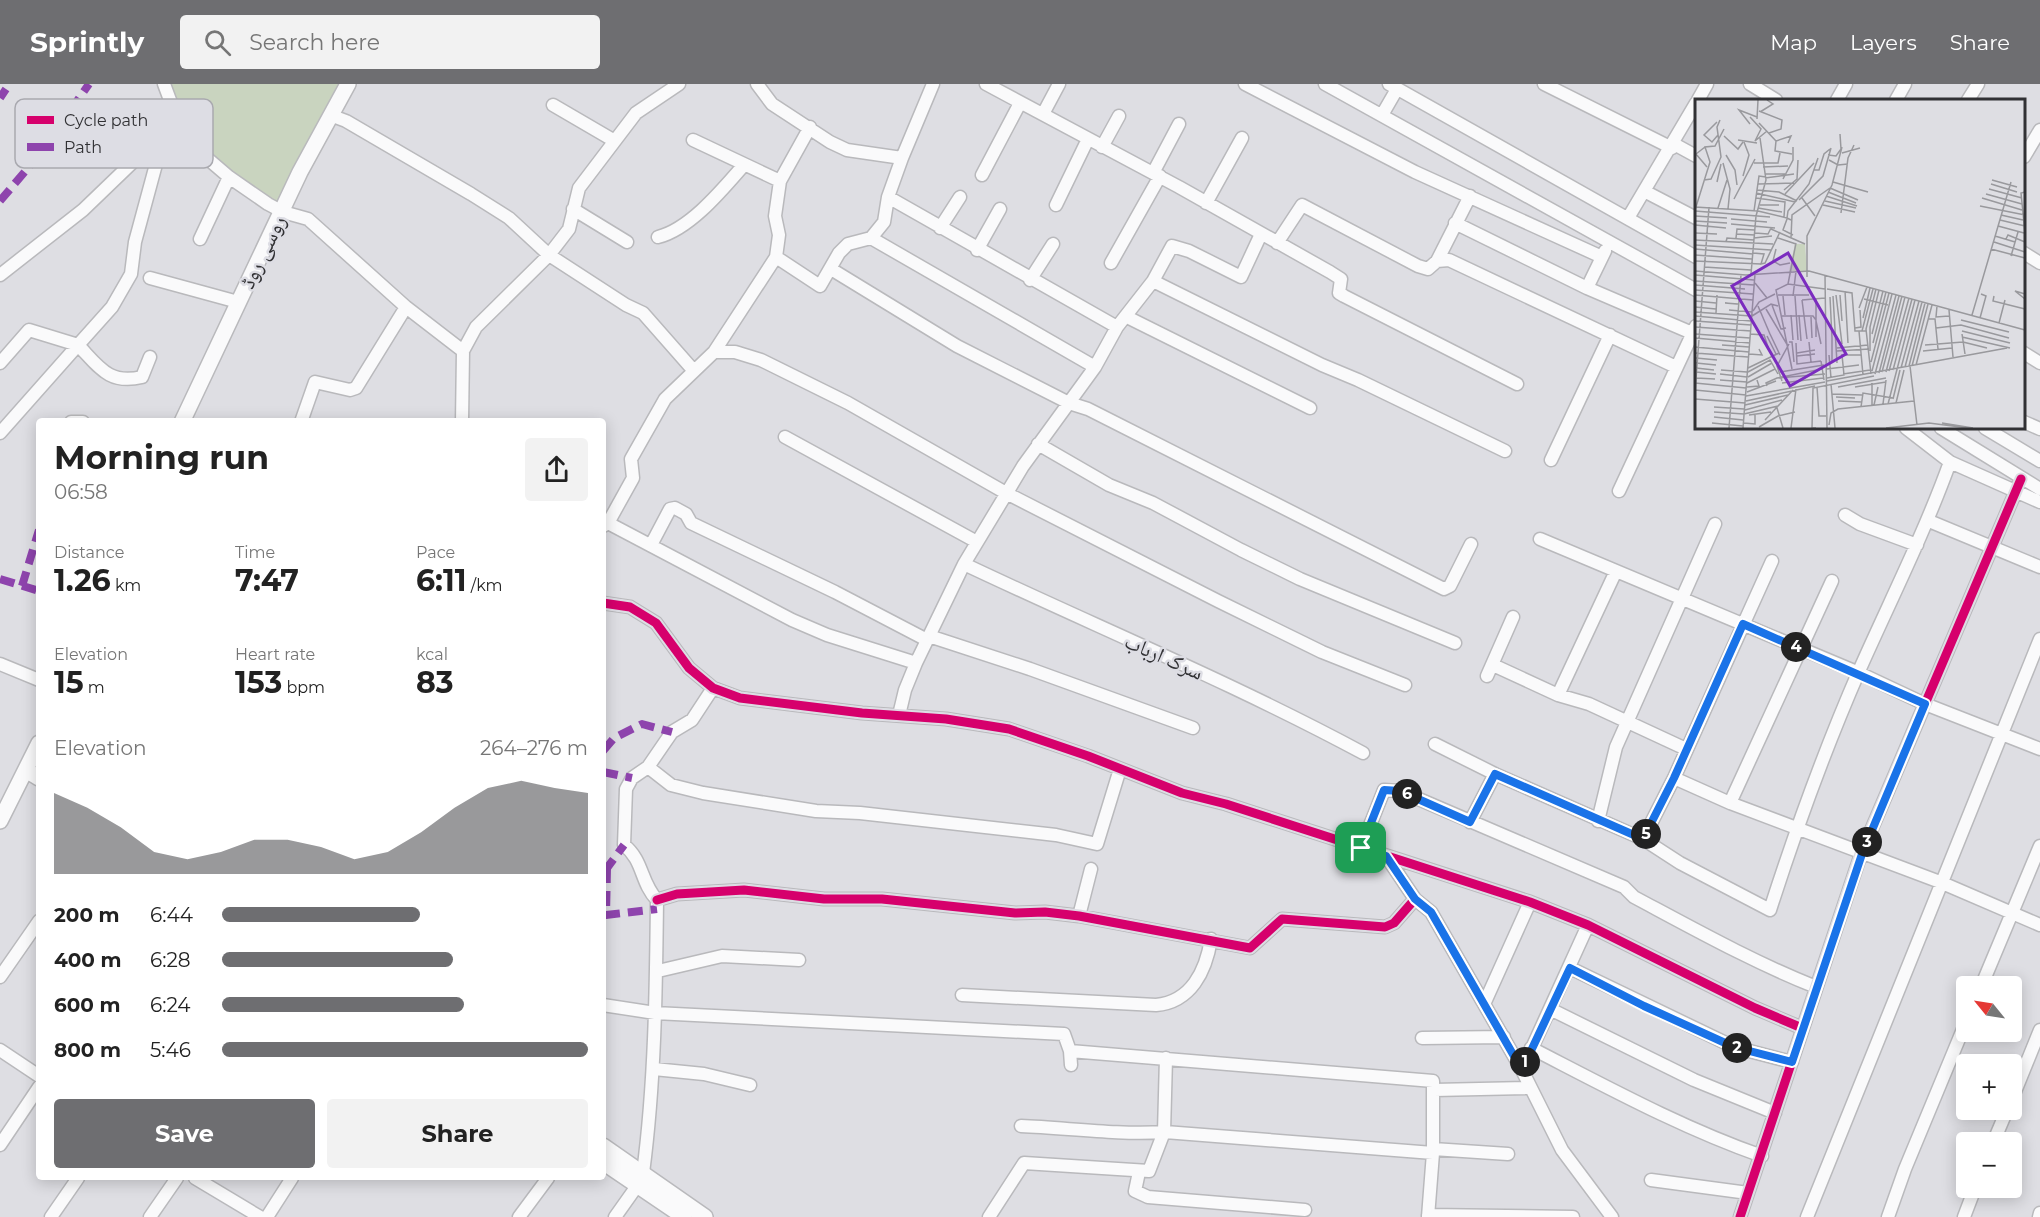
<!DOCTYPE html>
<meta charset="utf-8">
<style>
:root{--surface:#fff;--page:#f2f2f2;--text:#222;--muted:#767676;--accent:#6e6e71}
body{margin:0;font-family:Montserrat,"Noto Naskh Arabic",sans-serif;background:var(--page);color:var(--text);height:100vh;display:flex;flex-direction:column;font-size:22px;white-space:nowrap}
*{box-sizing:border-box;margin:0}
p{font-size:20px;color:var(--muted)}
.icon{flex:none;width:33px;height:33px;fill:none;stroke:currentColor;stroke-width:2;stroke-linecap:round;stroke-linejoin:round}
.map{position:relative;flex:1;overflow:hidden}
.drawer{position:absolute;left:36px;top:334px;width:570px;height:762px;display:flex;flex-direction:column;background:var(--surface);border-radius:6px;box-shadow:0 3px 15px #0003}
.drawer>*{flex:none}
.needle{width:39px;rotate:300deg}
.fabs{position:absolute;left:1956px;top:892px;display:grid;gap:12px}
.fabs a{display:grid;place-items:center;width:66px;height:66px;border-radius:6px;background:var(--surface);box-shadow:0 3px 15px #0003;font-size:30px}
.pin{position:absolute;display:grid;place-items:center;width:51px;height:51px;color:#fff;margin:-26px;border-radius:12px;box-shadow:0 3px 9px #0006}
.km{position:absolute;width:30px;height:30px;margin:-15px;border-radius:50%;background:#222;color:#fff;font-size:16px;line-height:30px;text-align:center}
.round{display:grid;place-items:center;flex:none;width:63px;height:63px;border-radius:6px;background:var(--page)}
.head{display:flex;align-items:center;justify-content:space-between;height:102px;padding:0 18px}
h1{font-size:33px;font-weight:700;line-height:45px}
.metrics{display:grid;grid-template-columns:repeat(3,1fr);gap:9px;height:102px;padding:6px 18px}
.metrics div{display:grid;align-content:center}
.metrics b{font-size:30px;font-weight:700}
.metrics small{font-size:16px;font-weight:400}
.metrics p{font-size:16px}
.chart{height:168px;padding:12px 18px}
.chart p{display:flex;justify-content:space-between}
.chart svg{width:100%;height:108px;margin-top:6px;fill:var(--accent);opacity:.7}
.action{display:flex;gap:12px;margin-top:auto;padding:12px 18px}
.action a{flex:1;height:69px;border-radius:6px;background:var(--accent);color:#fff;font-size:24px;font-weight:700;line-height:69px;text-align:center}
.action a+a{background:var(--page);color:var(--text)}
ul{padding:0 18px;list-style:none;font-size:20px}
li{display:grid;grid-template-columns:96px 72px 1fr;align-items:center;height:45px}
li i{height:15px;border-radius:8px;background:var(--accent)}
header{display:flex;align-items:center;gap:36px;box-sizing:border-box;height:84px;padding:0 30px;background:var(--accent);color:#fff}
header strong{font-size:28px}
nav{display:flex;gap:33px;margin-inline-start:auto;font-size:21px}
.search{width:420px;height:54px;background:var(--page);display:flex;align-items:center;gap:15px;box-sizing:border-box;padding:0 21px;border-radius:6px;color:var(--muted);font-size:22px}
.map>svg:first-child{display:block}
</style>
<header>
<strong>Sprintly</strong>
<div class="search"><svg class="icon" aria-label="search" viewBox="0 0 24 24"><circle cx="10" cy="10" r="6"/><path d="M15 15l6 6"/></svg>Search here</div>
<nav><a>Map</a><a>Layers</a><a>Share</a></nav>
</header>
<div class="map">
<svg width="2040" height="1133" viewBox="0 0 2040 1133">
<rect width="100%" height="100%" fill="#dedee3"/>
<path fill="#c9d4bf" d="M164 0H348L283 128 194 63Z"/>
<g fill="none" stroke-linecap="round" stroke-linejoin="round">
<defs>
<path id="minor" d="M164 0 182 48 194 63 229 93 268 120 283 128 308 135 406 223 463 267
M757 0 772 20 830 58 847 66 902 74
M986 0 1179 103 1330 188 1341 195 1339 209 1344 212 1517 300
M1245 0 1415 88 1602 173
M1325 0 1696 206
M1389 0 1696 173
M1544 0 1672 64
M1750 0 1776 16
M1698 16 1707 0
M1837 16 1846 0
M1896 16 1905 0
M1968 16 1978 0
M553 21 613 56
M1043 30 1059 0
M330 31 346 37 471 110 509 134 549 171 626 221 643 229 694 287
M1382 31 1397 5
M693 56 780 97
M1674 60 1696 72
M1102 63 1119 32
M2024 73 2040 46
M1153 89 1179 40
M982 91 1020 19
M1646 108 1696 134
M888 113 1117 243
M1206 119 1242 54
M1056 121 1088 55
M573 125 627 158
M1628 134 1696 19
M1455 139 1587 204 1692 249
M940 144 960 113
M658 153C690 145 722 106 743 82
M871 154 1095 283
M200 155 229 93
M1277 159 1302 121 1418 182 1428 185 1437 177 1449 176 1676 283
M977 166 1000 125
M2024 169 2040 179
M776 173 820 202 839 169 848 160 871 154 884 138 888 113 902 74 933 0
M1437 177 1470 112
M1111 179 1160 92
M831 185 957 262 1069 319 1088 325 1444 505 1450 502 1471 460
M0 191 83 126 162 50
M150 194 238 218
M1030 196 1053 160
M1153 197 1322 281 1358 296 1505 367
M1587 204 1605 167
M1127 233 1310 324
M714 268H735L761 276 848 319 1006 409 1218 517 1322 568 1405 601
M2024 269 2040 279
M0 279 29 246 78 261 112 223 131 190 135 158 165 47 178 34
M71 338H83
M301 338 315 298 350 306 356 304 406 223
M462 338 463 267 476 243 549 171 569 145 579 104 636 29 679 0
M2024 338 2040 345
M1906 344 1950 378 2040 418
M1941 344 2040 405
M1985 344 2040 377
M0 349 78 261C99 283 109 301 142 293L150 273
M785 353 977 458
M1038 360 1109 401 1153 419 1241 466 1300 495 1455 559
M1551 376 1610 251
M1619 407 1696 242
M1845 431 1860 440 1917 461
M1929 437 2040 483
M608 439 792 536 827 551 916 579
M603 442 608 439 633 394 631 375 665 315 714 268 776 173 779 151 775 132 780 97 810 43
M1540 455 1859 589 1925 620 2040 665
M651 461 670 425 675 424 686 430 691 439 835 508 927 556
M964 480C1097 543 1233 599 1363 669
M603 519 630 523 656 539 689 584 713 604 740 614 862 629 946 635 1009 645 1088 672 1182 709 1226 720 1530 818 1588 841 1755 924 1802 944
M929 552 1030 585 1193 644
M0 580 39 596
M1493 581 1558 611 1589 620 1686 665
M1487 592 1513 533
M1558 611 1616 487
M899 631 905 606 916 579 964 480 1023 382 1095 283 1117 243 1153 197 1172 162 1189 167 1241 193 1261 150
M1435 660 1495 690 1643 755 1680 779 1770 826C1796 745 1825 665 1859 587 1890 517 1924 450 1950 378
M648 683 671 701 703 709 816 727 860 729 1056 751 1097 760 1120 685
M1674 694 1730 719 1940 798 2040 841
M1730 719 1832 497
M1598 737 1616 663 1715 440
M1470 738 1495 690
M1643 755 1674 694 1772 477
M1361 764 1384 706 1400 707 1624 803 1634 813C1694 845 1753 878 1816 903
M1386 772 1415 815 1431 828 1522 986 1562 1066 1612 1133
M657 816 677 810 744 806 824 815H882L1015 829 1045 828 1079 832 1250 864 1282 835 1385 843 1394 839 1415 815
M1079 832 1091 785
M1570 884 1734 963 1792 978
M658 887 722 872 799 876
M0 893 39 837
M1981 903 2040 762
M962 911 1156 921C1191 918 1206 887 1211 855
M1485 918 1530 818
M603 921 655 929 1064 950 1070 967 1071 981
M1550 925 1694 996 1775 1029
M1422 954 1504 953
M1531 964C1607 1003 1682 1044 1762 1072
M0 966 39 992
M1070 967 1433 997V1069L1428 1133
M654 985 704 990 750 1001
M1522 986 1588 841
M1434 1006 1529 1004
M2012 1015 2040 946
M1021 1042C1069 1044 1117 1051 1165 1048L1433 1069
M1993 1059 2007 1026
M0 1061 39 1003
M1433 1065 1508 1070
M1139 1088 1135 1107 1148 1113 1305 1126
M643 1089C655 998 656 907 657 816 640 798 644 777 624 761L626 705 632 694 648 683 672 648 692 636 713 604
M195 1094 260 1133
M1651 1096 1748 1109
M1428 1131 1573 1133
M51 1133 78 1094
M150 1133 177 1094
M267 1133 292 1094
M519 1133 548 1094
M615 1133 637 1102
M989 1133 1024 1079 1149 1087 1164 1048 1166 974
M1740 1133 1861 770 2021 395
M1807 1133 2040 555
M1888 1133 1905 1085 1966 938
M1964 1133 1975 1104
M2039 1133 2040 1129"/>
<path id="major" d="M182 338 300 88 348 0
M26 686 39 694
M0 737 39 659
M603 1062 705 1133
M603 1078 684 1133"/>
</defs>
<use href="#minor" stroke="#b9b9bc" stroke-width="15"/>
<use href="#major" stroke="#b9b9bc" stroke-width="18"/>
<use href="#minor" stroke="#fafafb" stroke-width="12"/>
<use href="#major" stroke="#fafafb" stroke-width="15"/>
<path stroke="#8e44ad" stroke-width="8" stroke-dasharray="15 8" stroke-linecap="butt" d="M0 14 6 5
M0 117 39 71 89 0
M0 495 39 507
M22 502 39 446
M603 667 614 654 642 640 672 648
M603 688 632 694
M603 783 607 784 624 761
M607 784 606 831 657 825"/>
<defs>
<path id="cycleway" d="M603 519 630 523 656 539 689 584 713 604 740 614 862 629 946 635 1009 645 1088 672 1182 709 1226 720 1530 818 1588 841 1755 924 1802 944
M657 816 677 810 744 806 824 815H882L1015 829 1045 828 1079 832 1250 864 1282 835 1385 843 1394 839 1415 815
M1740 1133 1861 770 2021 395"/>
</defs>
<use href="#cycleway" stroke="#dddde4" stroke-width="13"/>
<use href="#cycleway" stroke="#d6006c" stroke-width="9"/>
</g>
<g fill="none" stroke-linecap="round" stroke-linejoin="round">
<defs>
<path id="route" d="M1743 540 1925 620 1862 770 1792 978 1734 963 1644 922 1570 884 1522 986 1431 828 1415 815 1386 772 1361 764 1384 706 1400 707 1470 738 1495 690 1643 755 1674 694Z"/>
</defs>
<use href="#route" stroke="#fff" stroke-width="12"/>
<use href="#route" stroke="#1a73e8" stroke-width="8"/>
</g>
<g text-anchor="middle" stroke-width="5" stroke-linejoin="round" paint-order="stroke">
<g font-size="21" fill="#313134" stroke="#dddde4">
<text transform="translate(263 168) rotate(-64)" y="7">روسی روڈ</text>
<text transform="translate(1164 573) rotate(24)" y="7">سرک ارباب</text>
</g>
</g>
<g transform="translate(1695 15)">
<rect width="330" height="330" fill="#dedee3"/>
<path d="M100 145H110L112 172H94Z" fill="#c9d4bf"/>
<path fill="none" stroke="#99999d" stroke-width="1.5" d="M64 12 87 21 86 30 74 34M65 13 78 5 72 1M55 18 66 30 60 42 72 32M62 20 63 1M22 23 9 36 17 43 23 36M64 24 81 42M55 25 44 11 62 18M29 37 43 50 48 43M43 41 62 44M81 42 80 52 97 55M81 42 96 37 93 44M10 48 1 55 12 68M147 54 165 49M31 56 40 71 42 86M133 56 141 57 146 50 145 35M134 61 143 66 153 65M28 64 35 90 33 110M59 64H83L85 54M68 68 93 67M119 71H124L129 55 135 50M70 75H90M48 77 54 56 49 43M70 79 99 75M88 80 98 61V48M9 81 16 80 26 58 22 28 25 21M297 81 322 88M22 83 26 65M138 83 173 93M63 85 99 84M296 85 322 93M135 89 163 101M294 90 327 99M62 91 84 93 102 102M89 91 102 80 103 61M133 93 161 104M330 93 326 94 330 134M61 94 100 103M90 95 119 64M291 95 327 105M131 97 162 107M61 99 90 103 89 118M107 99 120 117M287 99 327 111M39 100 60 60M104 101 128 77 136 49M130 102 161 109M65 106H84M128 106 160 113M285 107 330 116M0 108 63 112 92 119M23 109 32 81M63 109 87 113M0 111 15 63 10 48 20 47 29 30M0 112 75 118M59 112 64 77 71 78M146 114 153 59 159 46M306 116 328 121M0 117 32 119M36 120 72 123M92 120 88 131 98 136M96 121 92 119 93 112 114 85 123 59M305 121 330 127M0 122 32 124M36 125 80 129M0 126 31 129M303 127 329 134M76 130 110 145M0 134 22 135M60 134 73 135 76 129M42 135 60 136M300 137 320 143M41 139 42 130 60 131M59 139 77 137M83 139 101 145M96 139 97 116 135 89M311 140 313 136 330 143M0 141 78 145M31 143 32 139 59 141M299 143 330 153M0 146 76 151M0 150 58 155M81 150 78 162 85 166 95 164M296 150 330 159M58 154 69 155 66 165 70 164 85 133M0 156 57 160M316 157 323 133M0 162 66 165M9 168 56 171M0 172 51 176 114 172 330 231M56 175 61 117 71 81 65 39M0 176 59 181M130 176 132 329M112 178V137L137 86 147 48M0 182 59 186M60 184 72 199M93 185 101 144M0 186 50 190M132 190 157 194 160 232H171M0 191 58 195M150 192 153 244M330 195 320 192 330 200M0 196 58 201M83 196H114M141 196 147 245M145 196 147 222M88 197 90 216M98 197 101 172M100 197 103 241M138 197 142 264M299 197 298 202 330 210M135 198 137 239M121 200V238M169 200 193 206M107 201 112 240M107 201 130 199M0 202 21 204M42 205 30 204 43 205M77 206 86 230 91 229M63 207 75 235M242 207 241 218 254 217M0 208 21 210M164 209 172 188M71 210 93 247M34 211 57 213M254 211 258 258M58 212 64 203 80 195M0 213 56 217M21 214 22 196M96 216 98 241M104 216 106 242M277 216 316 83M0 217 56 222M57 217 76 205 83 207M87 217H118L121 221M116 218 117 239M168 219 175 189M285 219 291 197 286 195M233 220H240L243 250M266 221 314 233M0 222 56 226M121 222 126 245M304 224 310 201M0 228 56 232M160 229 166 228 165 211M241 229 266 226 314 239M164 232 168 276M167 232 178 190M267 232 315 244M0 235 55 239M55 235 69 236 74 251M75 235 85 256M177 235 188 192M267 235 270 255M72 237 81 255M267 238 315 249M0 239 55 244M94 243H97L99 263M114 243 116 263M268 243 292 249M101 244 102 265 126 262M178 244 191 193M27 246 54 248M230 246 268 243M0 248 54 253M142 249 173 246M142 252 174 250M175 252V228L184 191M228 252 257 249M0 254 53 258M102 254 120 251M54 255 67 256 64 250M134 256 136 279M146 256H166M102 257 120 255M1 259 22 261M126 262 129 281M176 263 194 194M1 264 21 266M137 264V239M221 266 237 206M214 267 230 204M215 267 222 326M217 267 233 205M210 268 227 203M1 269 19 271M53 269 84 254M206 269 224 202M97 270 81 191 93 185 130 190M132 270 164 266M26 271 52 273M198 271 217 200M177 272 197 195M194 272 214 199M1 273 21 275M53 273 75 261 83 275M85 273 129 266M187 273 207 197M191 273 210 198M184 274 204 197M25 275 52 278M148 275 175 271M176 275 171 230 181 190M180 275 201 196M53 278 77 264M1 279 20 280M82 279 127 270M132 279 149 276 147 256M25 281 52 283M87 282 82 267 94 245M132 282 312 249M0 284 51 289M52 284 80 270M87 284 128 279M177 284V307M136 285 140 329M72 287 71 284 82 279 130 275M52 288 64 287 62 281M122 288 124 317H131M143 288 191 279M160 288 191 283M0 291 51 296M0 293 14 108M52 293 81 282M137 295 167 296M51 297 130 283M141 298 160 299M0 300 50 304M198 300 205 271M51 302 120 287M143 302 167 303M201 304 209 271M188 305 191 281M193 305 220 201M50 306 93 296M179 306 183 288M19 308 49 310M166 308 168 294 198 299M82 309 88 329M50 311 87 301M19 313 49 315M49 315 83 307 98 291M54 316 76 313M19 318 48 321M70 321 83 307M17 324 48 327M49 324 60 325V316M247 324 278 329M134 326 136 314 143 310 219 302M64 328 83 317 100 313M34 329 46 176M48 329 60 175M96 329 101 290M121 329H117L118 289 179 277M191 329 234 324 273 329"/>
<path fill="#7b2cbf" fill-opacity="0.15" stroke="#7b2cbf" stroke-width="3" d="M93 154 151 255 95 287 37 187Z"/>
<rect width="330" height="330" fill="none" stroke="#313134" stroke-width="3"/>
</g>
<rect x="15" y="15" width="198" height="69" rx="9" fill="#dddde4" stroke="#a9a9af" stroke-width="1.5"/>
<rect x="27" y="32" width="27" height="8" fill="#d6006c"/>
<rect x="27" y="59" width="27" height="8" fill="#8e44ad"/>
<g font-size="16" fill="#313134">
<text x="64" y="42">Cycle path</text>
<text x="64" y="69">Path</text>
</g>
</svg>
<div class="fabs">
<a><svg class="needle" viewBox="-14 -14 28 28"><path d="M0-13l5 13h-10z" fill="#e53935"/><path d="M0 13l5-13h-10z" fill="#767676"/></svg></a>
<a>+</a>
<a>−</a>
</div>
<div class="pin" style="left:1361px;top:764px;background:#1e9e55"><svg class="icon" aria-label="arrive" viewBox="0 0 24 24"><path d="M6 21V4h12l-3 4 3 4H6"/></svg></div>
<b class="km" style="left:1525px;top:978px">1</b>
<b class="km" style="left:1737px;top:964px">2</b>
<b class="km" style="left:1867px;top:758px">3</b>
<b class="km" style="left:1796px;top:563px">4</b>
<b class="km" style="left:1646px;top:750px">5</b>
<b class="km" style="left:1407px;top:710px">6</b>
<section class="drawer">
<div class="head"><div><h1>Morning run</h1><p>06:58</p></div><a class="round"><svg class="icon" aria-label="share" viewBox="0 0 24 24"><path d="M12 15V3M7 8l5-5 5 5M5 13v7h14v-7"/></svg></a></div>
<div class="metrics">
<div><p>Distance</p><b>1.26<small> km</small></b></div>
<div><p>Time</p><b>7:47</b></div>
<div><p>Pace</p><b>6:11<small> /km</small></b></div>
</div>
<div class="metrics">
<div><p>Elevation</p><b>15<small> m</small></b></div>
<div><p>Heart rate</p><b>153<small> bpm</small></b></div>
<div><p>kcal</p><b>83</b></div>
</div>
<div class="chart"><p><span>Elevation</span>264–276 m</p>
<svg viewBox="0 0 160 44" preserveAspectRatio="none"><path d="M0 44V11L10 17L20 25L30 35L40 38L50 35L60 30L70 30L80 33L90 38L100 35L110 27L120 17L130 9L140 6L150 9L160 11V44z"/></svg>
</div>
<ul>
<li><b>200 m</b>6:44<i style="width:54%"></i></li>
<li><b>400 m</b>6:28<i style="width:63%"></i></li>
<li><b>600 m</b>6:24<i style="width:66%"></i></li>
<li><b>800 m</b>5:46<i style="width:100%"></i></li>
</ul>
<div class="action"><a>Save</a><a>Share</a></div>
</section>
</div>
